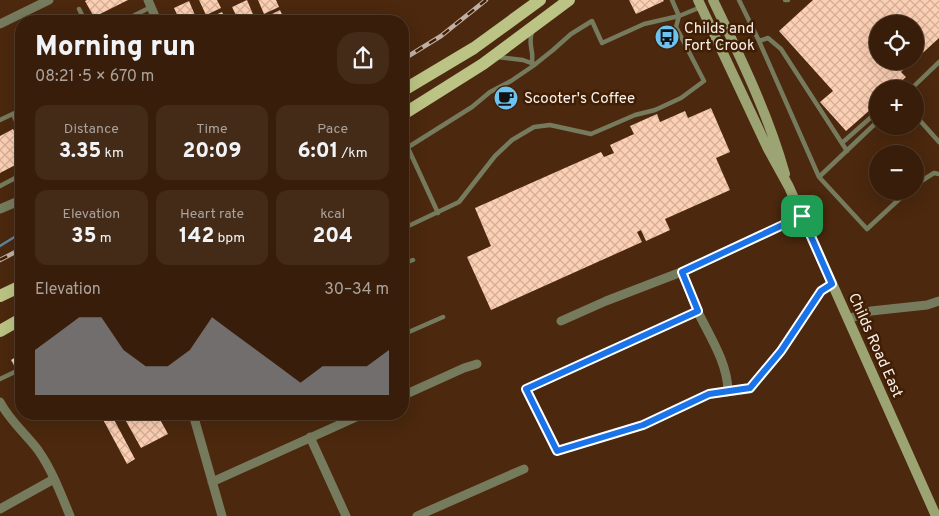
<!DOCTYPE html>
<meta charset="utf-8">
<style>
:root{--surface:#381e0a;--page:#432b18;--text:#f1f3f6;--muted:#aba29c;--line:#523c2b;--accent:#8c9099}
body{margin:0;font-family:Overpass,sans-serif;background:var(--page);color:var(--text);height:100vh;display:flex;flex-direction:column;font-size:19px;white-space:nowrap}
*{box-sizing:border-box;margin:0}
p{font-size:16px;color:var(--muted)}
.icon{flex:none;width:28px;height:28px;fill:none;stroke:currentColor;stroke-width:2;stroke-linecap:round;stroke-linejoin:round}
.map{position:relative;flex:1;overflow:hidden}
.panel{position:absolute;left:15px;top:15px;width:394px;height:405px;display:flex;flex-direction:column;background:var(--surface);border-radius:20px;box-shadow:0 5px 20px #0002,0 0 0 1px var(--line)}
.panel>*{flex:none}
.buttons{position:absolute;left:869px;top:15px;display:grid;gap:10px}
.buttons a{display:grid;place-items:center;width:55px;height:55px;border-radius:50%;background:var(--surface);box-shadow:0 5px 20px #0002,0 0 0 1px var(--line);font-size:25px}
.pin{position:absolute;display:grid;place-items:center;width:42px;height:42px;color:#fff;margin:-21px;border-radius:10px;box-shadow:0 2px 8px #0006}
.round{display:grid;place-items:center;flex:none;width:52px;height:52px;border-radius:20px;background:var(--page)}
.head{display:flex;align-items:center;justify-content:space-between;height:85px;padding:0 20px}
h1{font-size:28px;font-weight:800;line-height:38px}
.figures{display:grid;grid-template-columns:repeat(3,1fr);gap:8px;height:85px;padding:5px 20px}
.figures div{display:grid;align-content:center;border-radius:12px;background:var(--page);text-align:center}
.figures b{font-size:21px;font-weight:800}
.figures small{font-size:14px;font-weight:400}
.figures p{font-size:14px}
.chart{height:140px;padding:10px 20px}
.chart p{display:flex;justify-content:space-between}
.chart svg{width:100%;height:90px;margin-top:5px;fill:var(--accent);opacity:.7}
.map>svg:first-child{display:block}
</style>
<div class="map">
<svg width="939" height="516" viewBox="0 0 939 516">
<defs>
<pattern id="building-cross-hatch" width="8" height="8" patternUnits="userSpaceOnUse" patternTransform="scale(1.25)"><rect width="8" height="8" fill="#fed0b3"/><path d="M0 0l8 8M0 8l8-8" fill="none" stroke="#d1ae98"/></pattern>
</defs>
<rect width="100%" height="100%" fill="#4b280e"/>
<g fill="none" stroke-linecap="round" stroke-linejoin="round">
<path stroke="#5c8599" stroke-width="2.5" d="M0 246 21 233"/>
</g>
<path fill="url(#building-cross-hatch)" d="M87 0H128L94 17 85 1Z
M199 0H217L221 8 206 15Z
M247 0 255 19 249 21H239L232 7Z
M258 0H276L279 7 264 14Z
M629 0H663L664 1 636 14Z
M813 0H939V38L915 60V24H878V61H913L901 72 906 77 893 89H878V103L846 131 820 102 833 91 779 31Z
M189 1 197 20 180 21 174 8Z
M280 10 285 21H268L266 17Z
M222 12 227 21H209L207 19Z
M711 108 730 152 716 158 730 190 665 219 670 230 646 241 641 230 637 232 642 242 491 310 467 257 491 246 475 208 601 152 604 157 614 153 610 145 634 134 630 126 657 114 660 122 685 111 688 118Z
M13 129 21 146V162L0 173V136Z
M19 355 21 359V378L11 360Z
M100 414H111L135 459 127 464Z
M122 414H157L168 434 141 448Z"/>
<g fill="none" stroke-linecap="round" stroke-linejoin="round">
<path stroke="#777b5d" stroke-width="4.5" d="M739 0 759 41 768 38 781 49 847 151
M785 0H788
M79 9 85 21
M123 21 151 7
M532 32C529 41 531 45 532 53 533 58 531 61 533 66
M759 41 819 177 867 229 908 191
M498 57 523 60 531 63
M902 89 903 87
M911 89 939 62
M13 114 21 132
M915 115 939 142
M0 120 21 110
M842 143 878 111
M408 148 438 213
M402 151 472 107 490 92 511 81 533 66 553 50 571 34 592 21 602 43 644 24 679 16 701 7
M819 177 878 121
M915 185 934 173 939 174
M0 186 21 175
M402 229 459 202 495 156 512 140 534 127 550 125 591 134 635 115 655 110 681 98 704 81 676 27 679 16 672 0
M402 264 413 260
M402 335 443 317
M0 379 21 369
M177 414 184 415 191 414"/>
<path stroke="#777b5d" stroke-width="9" d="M148 0 157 21
M0 24 49 0
M0 209 21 200
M682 272C687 285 692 299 698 312 710 337 727 362 728 390
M698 311 526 389 557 451 643 425 709 394 750 389 781 351 821 291 832 284
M848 319 871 311 927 305 939 301
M561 321 606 301 689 269 802 216
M402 396 464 368 477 364
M0 402C10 421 25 433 38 450 52 470 61 494 70 516
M193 414 222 516
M310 437 346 516
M212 482 363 414
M0 509 54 479
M417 516 524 469"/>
<path stroke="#9da473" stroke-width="10" d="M698 0 767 147 789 187 936 516
M713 0C740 57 768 113 785 174"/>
<path stroke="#bbc484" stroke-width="12" d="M402 91 474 48 540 0
M402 115 483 64 569 0
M0 296 21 286
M0 331 21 319"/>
<defs>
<path id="rail" d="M402 60 441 36 486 0
M0 260 21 249"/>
</defs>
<use href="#rail" stroke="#c0b0a4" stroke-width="4.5"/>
<use href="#rail" stroke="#401e03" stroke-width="2.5" stroke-dasharray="8" stroke-linecap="butt"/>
</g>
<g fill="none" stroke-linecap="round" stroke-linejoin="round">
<defs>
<path id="route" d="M802 216 832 284 821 291 781 351 750 388 709 394 643 425 557 451 526 389 698 311 682 272Z"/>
</defs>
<use href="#route" stroke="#fff" stroke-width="10"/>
<use href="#route" stroke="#1a73e8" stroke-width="6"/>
</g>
<defs>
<symbol id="bus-disc" viewBox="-11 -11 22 22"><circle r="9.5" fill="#6cc3f2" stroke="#401e03"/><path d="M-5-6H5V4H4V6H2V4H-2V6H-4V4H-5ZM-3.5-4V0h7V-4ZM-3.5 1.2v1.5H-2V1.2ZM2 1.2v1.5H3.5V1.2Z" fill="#111"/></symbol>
<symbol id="cafe-disc" viewBox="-11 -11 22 22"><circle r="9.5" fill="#6cc3f2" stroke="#401e03"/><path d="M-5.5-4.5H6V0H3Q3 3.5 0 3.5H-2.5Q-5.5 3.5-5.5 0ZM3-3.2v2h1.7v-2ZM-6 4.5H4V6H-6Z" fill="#111"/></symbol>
</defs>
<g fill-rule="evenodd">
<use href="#bus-disc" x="653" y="23" width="28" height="28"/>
<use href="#cafe-disc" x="492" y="84" width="28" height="28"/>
</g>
<g text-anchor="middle" stroke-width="5" stroke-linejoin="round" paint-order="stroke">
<g font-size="15" fill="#f9f1ec" stroke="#401e03" text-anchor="start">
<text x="684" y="33">Childs and<tspan x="684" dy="17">Fort Crook</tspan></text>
<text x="524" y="103">Scooter's Coffee</text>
</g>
<g font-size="15" fill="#f9f1ec" stroke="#401e03">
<text transform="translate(876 345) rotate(66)" y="5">Childs Road East</text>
</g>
</g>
</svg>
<div class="buttons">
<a><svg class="icon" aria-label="locate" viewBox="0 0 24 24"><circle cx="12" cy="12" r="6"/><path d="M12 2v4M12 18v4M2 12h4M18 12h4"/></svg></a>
<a>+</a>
<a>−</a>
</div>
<div class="pin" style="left:802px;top:216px;background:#1e9e55"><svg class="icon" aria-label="arrive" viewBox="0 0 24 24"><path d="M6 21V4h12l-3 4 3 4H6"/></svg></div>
<section class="panel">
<div class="head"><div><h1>Morning run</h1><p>08:21 · 5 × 670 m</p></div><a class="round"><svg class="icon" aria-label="share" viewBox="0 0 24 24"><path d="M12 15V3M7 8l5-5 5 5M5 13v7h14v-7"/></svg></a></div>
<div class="figures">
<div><p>Distance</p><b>3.35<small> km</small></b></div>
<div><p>Time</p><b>20:09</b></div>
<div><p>Pace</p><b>6:01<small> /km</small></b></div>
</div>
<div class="figures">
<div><p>Elevation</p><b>35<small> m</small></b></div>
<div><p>Heart rate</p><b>142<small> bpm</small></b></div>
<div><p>kcal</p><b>204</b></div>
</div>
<div class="chart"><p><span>Elevation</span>30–34 m</p>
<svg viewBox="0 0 160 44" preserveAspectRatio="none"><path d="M0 44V22L10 14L20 6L30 6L40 22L50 30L60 30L70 22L80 6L90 14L100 22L110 30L120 38L130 30L140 30L150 30L160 22V44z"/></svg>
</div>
</section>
</div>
